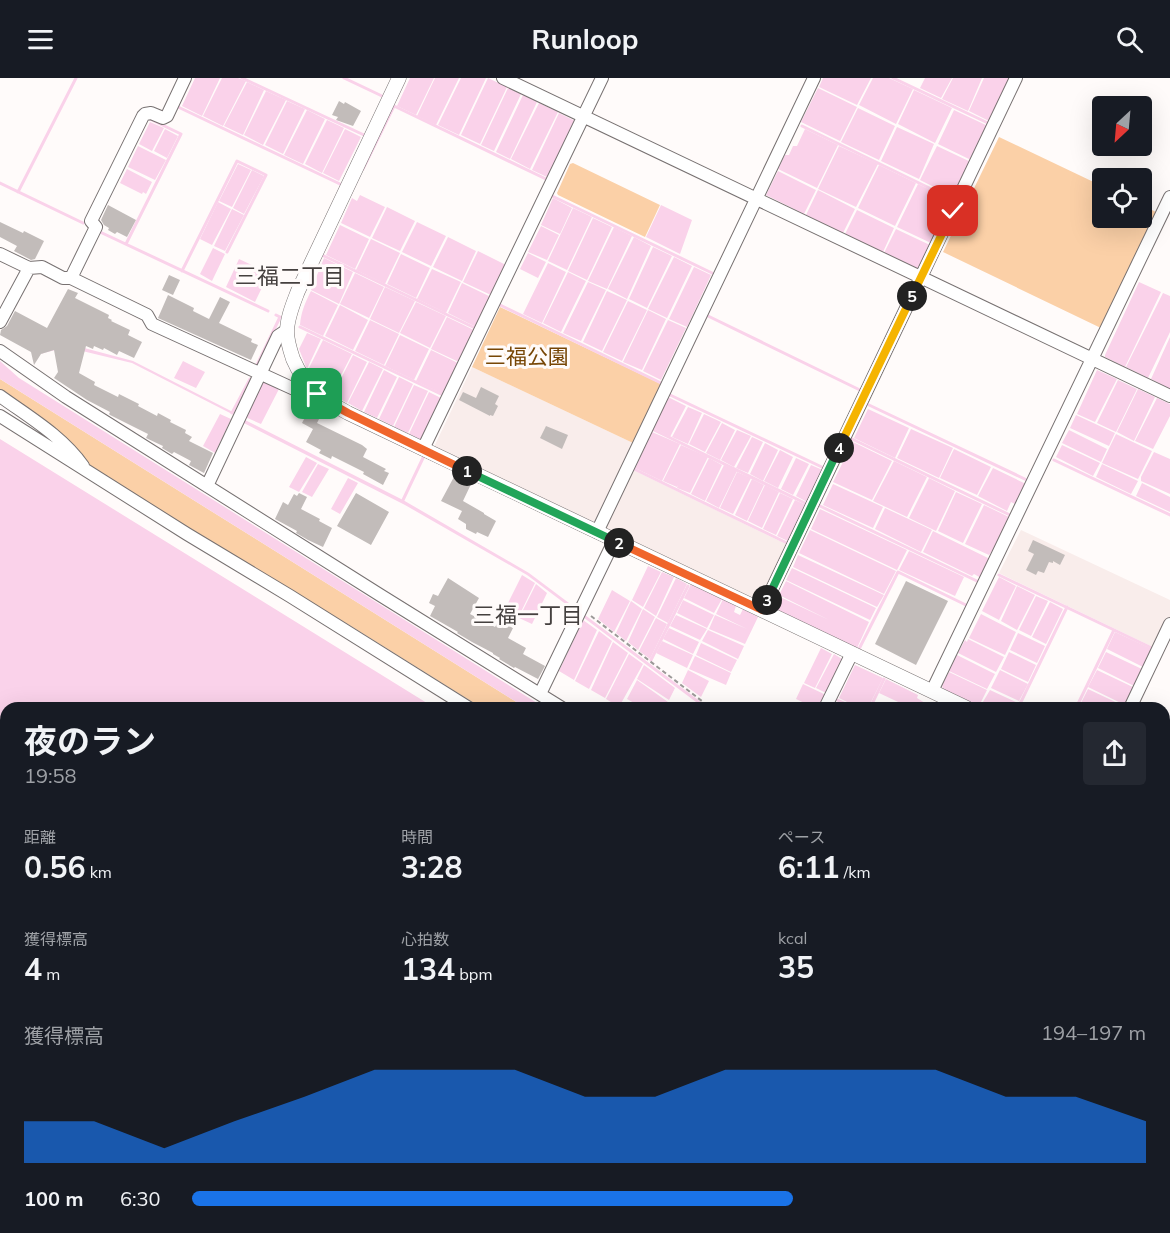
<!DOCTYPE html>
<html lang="ja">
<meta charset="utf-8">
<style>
:root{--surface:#171b24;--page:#242831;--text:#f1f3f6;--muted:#9ea1a6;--accent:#1a73e8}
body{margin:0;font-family:Mulish,"Noto Sans JP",sans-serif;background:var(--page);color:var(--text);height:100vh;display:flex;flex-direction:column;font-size:22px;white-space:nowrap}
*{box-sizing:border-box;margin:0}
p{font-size:20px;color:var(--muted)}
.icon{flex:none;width:33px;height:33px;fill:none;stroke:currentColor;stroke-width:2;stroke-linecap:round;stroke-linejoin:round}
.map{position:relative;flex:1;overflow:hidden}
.panel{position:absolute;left:0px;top:624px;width:1170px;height:531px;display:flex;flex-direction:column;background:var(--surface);border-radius:18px 18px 0 0;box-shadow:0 6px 24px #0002}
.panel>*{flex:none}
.needle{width:39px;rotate:206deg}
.tools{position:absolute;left:1092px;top:18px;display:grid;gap:12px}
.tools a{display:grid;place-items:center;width:60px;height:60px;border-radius:6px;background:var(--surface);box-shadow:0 6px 24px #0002;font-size:30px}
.pin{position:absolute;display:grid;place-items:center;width:51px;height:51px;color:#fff;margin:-26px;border-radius:12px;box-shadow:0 3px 9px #0006}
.km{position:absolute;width:30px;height:30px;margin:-15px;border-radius:50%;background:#222;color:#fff;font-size:16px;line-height:30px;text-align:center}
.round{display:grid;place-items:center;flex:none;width:63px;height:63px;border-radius:6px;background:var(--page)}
.summary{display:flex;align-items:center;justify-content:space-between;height:102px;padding:0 24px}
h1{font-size:33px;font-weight:700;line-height:45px}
.figures{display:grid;grid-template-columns:repeat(3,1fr);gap:9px;height:102px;padding:6px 24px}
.figures div{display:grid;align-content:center}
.figures b{font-size:30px;font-weight:700}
.figures small{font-size:16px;font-weight:400}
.figures p{font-size:16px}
.chart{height:168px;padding:12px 24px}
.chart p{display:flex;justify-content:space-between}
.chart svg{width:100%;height:108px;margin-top:6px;fill:var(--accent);opacity:.7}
ul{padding:0 24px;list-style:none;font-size:20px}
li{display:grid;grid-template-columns:96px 72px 1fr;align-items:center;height:45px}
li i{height:15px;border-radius:8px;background:var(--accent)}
header{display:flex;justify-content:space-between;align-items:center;height:78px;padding:0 24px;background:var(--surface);font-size:27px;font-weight:700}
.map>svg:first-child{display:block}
</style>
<header><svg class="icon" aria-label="menu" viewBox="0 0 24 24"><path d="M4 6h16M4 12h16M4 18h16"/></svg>Runloop<svg class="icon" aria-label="search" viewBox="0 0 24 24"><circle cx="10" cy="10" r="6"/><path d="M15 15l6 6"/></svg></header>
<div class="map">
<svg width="1170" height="1155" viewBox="0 0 1170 1155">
<rect width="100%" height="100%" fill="#fffbfa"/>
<path fill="#f9edeb" d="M472 289 633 365 595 443 590 445 434 369Z
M633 392 790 468 762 525 607 454 606 449Z
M1021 452 1170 522V539L1155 570 999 495Z"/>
<path fill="#fbd0a7" d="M999 59 1102 108V140H1142V127L1158 135 1103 251 943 174Z
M573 85 660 127 645 159 558 117 557 115 570 86Z
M500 229 661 306 633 365 472 289Z
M0 301 526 630H482L354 550 190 452 88 387 0 313Z"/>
<path fill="#fad2ea" d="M195 0H220L202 38 182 28Z
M222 0H238L246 3 223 48 203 38Z
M410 0H434L416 37 397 28Z
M435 0H459L436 47 417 38Z
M461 0H486L459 57 438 47Z
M488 0 507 9 480 66 461 57Z
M823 0H871L857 27 819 9Z
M873 0H889L913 11 896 46 859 27Z
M925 0H952L941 20 920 10Z
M953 0H982L968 33 942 21Z
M984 0H1013L991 44 969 33Z
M247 4 264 12 243 57 224 48Z
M508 10 521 16 494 73 481 67Z
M818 10 857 29 840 63 801 44Z
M914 12 952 30 935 65 898 46Z
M266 13 286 22 263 67 244 57Z
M523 17 537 24 510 81 496 74Z
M287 23 305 31 283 76 265 67Z
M539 25 558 34 530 91 511 81Z
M858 30 895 48 879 82 841 64Z
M307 32 325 41 303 86 284 77Z
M954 32 990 49 973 83 938 66Z
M559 35 577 44 549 100 532 92Z
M327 42 344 50 322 95 305 86Z
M150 44 164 50 152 73 139 66Z
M897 49 934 66 919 101 881 83Z
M165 51 178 58 167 80 154 73Z
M345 51 361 59 339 103 323 95Z
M805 51 838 67 817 110 778 91 785 77H789L793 68H797Z
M138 68 166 82 155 102 128 89Z
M839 68 878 86 856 129 818 111Z
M937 68 973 85 956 120 920 102Z
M238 86 251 92 232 129 219 123Z
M879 87 916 105 895 148 858 130Z
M127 91 152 104 146 116 143 114 142 116 120 105Z
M252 92 264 98 244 136 233 130Z
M778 93 816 112 804 136 766 117Z
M918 106 954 123 933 166 897 149Z
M818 112 855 131 843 155 806 137Z
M360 117 385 129 370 159 341 145 352 120 357 123Z
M553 120 572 130 560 156 541 147Z
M218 124 231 131 212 167 200 161Z
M661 127 692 142 680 176 646 159Z
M387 129 415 143 400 173 372 160Z
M573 130 592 139 567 192 548 183Z
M232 131 244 137 225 173 214 168Z
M857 132 894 150 883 174 845 156Z
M593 140 612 149 587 202 568 193Z
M417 144 446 158 431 188 402 174Z
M340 147 369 161 355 191 326 177Z
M541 148 559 157 547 182 528 174Z
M614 149 632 158 607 211 588 203Z
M896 151 932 168 920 192 884 175Z
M448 159 476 173 462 203 433 189Z
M634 159 651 168 627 221 608 211Z
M371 161 400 175 385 206 356 192Z
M653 169 672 178 647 230 629 221Z
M213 170 225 176 212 203 200 196Z
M478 173 508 188 493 218 463 204Z
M528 175 546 184 538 200 520 191Z
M401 176 430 190 416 220 387 206Z
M674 179 692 188 667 240 648 231Z
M324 180 353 194 339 226 311 212Z
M239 181 269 195 255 224 226 209Z
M548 185 566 194 542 245 523 236Z
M694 189 711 197 687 249 669 241Z
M432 191 461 204 446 235 417 221Z
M568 194 586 203 561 254 543 245Z
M355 195 384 209 369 240 340 226Z
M588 204 606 212 581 263 563 255Z
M1139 204 1161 214 1125 289 1105 279V277Z
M462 205 493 220 478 250 448 235Z
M385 209 415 223 399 255 370 241Z
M311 213 338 227 323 258 300 247C301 234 305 225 311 213Z
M607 213 627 222 602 273 583 264Z
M1163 215 1170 218V254L1148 300 1126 289Z
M628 223 647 232 622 283 603 274Z
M416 224 446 238 430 270 400 255Z
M340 227 368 242 353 272 325 258Z
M648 232 666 241 642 292 623 284Z
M447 239 476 253 461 285 431 271Z
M370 242 399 256 384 287 355 273Z
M668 242 686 250 661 302 643 293Z
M307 255 321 261 307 291 299 271Z
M400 257 429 271 414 302 385 288Z
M1170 259V311L1151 301Z
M323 262 352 276 332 315 320 305 308 292Z
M66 267H73L133 283 231 333 232 336 132 285 74 271 63 270 40 276Z
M431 272 460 286 445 317 416 303Z
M353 277 367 284 347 325 333 316Z
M0 283 19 300 545 630H526L0 301Z
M183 283 205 294 196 310 174 300Z
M369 284 383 291 362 333 348 325Z
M384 292 397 299 377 340 364 334Z
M1097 292 1117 301 1095 344 1077 336Z
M399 299 413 306 393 348 379 341Z
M1118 302 1137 311 1116 354 1097 345Z
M263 304 279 311 261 346 243 338 260 305Z
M414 307 428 313 408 355 394 349Z
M1138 311 1155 319 1134 363 1117 354Z
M429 314 443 321 423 363 409 356Z
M668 319 686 328 670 359 653 350Z
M1157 320 1170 326V338L1153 371 1135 363Z
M688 329 702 335 688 366 672 359Z
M868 331 909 350 895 380 854 360Z
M220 336 231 341 215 375 203 368Z
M704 336 721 344 705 374 689 366Z
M1076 337 1115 355 1109 368 1070 350Z
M241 340 403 422 529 495 709 630H704L527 497 405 427 240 343Z
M722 345 735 352 720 382 706 375Z
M911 351 953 370 939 400 897 380Z
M737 352 751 358 734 389 721 382Z
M1069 352 1107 371 1101 384 1062 365Z
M652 354 680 366 662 403 635 390Z
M1116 356 1152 373 1138 401 1102 385Z
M752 359 763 364 748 395 736 390Z
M0 361 435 630H6V1137L0 1134Z
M853 364 892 383 872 422 833 404Z
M765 365 778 372 763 403 750 396Z
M681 367 708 379 690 415 677 410 678 407 677 409 663 403Z
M1062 367 1100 385 1093 398 1056 379Z
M954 371 991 389 977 417 940 400Z
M780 372 793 379 778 410 764 403Z
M1154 374 1170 381V416L1141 403V399Z
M306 379 317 385 299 414 289 409Z
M709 380 722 387 705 423 691 416Z
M796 380 809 386 793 417 781 411Z
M894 383 927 399 907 439 873 423Z
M318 386 329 391 312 419 302 414Z
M1102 386 1138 403 1131 416 1096 399Z
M724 387 737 393 719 430 706 423Z
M811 387 825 393 809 425 796 418Z
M993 390 1026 406 1017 427 1011 424 1007 433 978 418Z
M737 394 751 400 733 436 720 430Z
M348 400 358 405 340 436 331 431Z
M929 400 955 413 936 453 909 440Z
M752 401 764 407 747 443 735 437Z
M1142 405 1170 419V434L1136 418Z
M833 406 883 429 873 450 823 427Z
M765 407 779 414 762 450 748 443Z
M956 414 982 426 963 465 938 453Z
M780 415 793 421 776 457 763 451Z
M795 422 808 428 790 464 777 458Z
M984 427 1011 440 995 473H992L989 477 965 466Z
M885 430 932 452 921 474 875 451Z
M820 431 907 472 897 492 811 451Z
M810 452 896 493 884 516 799 475Z
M933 453 990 481 981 500 974 496 972 498 923 474Z
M909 473 964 499 955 518 899 492Z
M798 477 884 517 877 529 793 489Z
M648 488 661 494 643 529 632 522Z
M792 490 876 530 870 542 786 502Z
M662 494 674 499 656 538 644 530Z
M522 497 535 505 518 540 504 533Z
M999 499 1016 508 999 542 982 533Z
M676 500 687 506 668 545 657 539Z
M786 503 869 544 857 570 773 530 778 518 829 542 779 517Z
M536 506 547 515 532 546 519 540Z
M691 506 722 521 714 535 684 520Z
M1017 508 1035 517 1017 552 1001 543Z
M612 512 630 523 614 554 598 541Z
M1036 518 1048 523 1031 558 1019 552Z
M723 521 736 528 734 534 740 537 743 531 758 539 745 566 709 551 715 537 747 551 716 536Z
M683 522 714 537 707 550 677 535Z
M631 523 642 531 626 563 616 555Z
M1050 524 1063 531 1046 566 1032 559Z
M643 531 655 539 638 572 628 564Z
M981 536 1016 554 1005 577 969 560Z
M676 537 707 551 700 562 670 548Z
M656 540 667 546 650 581 639 573Z
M583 542 597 552 574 602 559 593Z
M669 550 699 564 693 576 663 561Z
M708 552 744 568 738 581 702 563Z
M599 553 612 563 589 611 575 603Z
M1115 554 1154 572 1145 590 1107 571Z
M1018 555 1045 568 1037 585 1010 572Z
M968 561 1004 579 996 594 958 575 965 562 967 564Z
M662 563 693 577 687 590 656 575Z
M613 564 628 575 605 620 591 612Z
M701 565 737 582 731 594 696 577Z
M821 570 832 576 815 610 804 605Z
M1009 574 1036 587 1028 604 1001 591Z
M1106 574 1144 592 1136 609 1098 590Z
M629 576 643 586 619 629 606 621Z
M834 576 842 581 826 615 816 610Z
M957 577 995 596 987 611 949 593Z
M695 578 731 595 726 607 689 591Z
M644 587 675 610 669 622 637 601Z
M855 587 883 600 868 630H859L839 620Z
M688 592 709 603 701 619 682 605Z
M1000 592 1028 606 1019 623 991 610Z
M1097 592 1135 610 1127 628 1088 609Z
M949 594 987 612 979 628 943 611 942 607Z
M886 601 918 617 917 620 925 625 922 630H911L879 615Z
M637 602 668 624 665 630H643L627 621Z
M803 606 826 617 819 630H815L796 621Z
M1088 611 1126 629 1081 630 1079 629Z
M990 612 1018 625 1016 630 980 629Z
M34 1149H945L947 1155H47Z"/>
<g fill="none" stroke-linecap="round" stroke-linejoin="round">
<path stroke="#fad2ea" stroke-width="3" d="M242 0 364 57
M344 0 382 18
M893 0 990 46
M176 28 340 106
M802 48 954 122
M363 91 394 28 548 102
M0 105 83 145
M18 114 76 0
M550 117 712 195
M100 154 268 233
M126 166 181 56 150 41
M324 178 477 251
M182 193 237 83 266 97 227 174
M498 226 661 305
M708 238 862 313
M300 249 445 318
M256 289 280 239 276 237
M668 316 826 391
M869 327 1029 403
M232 335 250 301
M652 351 809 427
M852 361 1012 438
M1054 382 1170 437
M634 391 789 466
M403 422 423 380
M820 428 979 504
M999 497 1154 571
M859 571 898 494 968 528
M651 582 688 508
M835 621 855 630
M870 630 884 601
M1018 630 1067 529
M1076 630 1114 552
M1164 659 1170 662"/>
</g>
<path fill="#c2bcba" d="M339 23 344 26 345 24 361 33 353 48 336 42 338 39 332 37Z
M108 127 136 142 127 159 117 154 115 156 108 152 109 150 104 147 101 142Z
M0 144 23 155 24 153 44 163 35 181 31 182 14 173 17 168 0 159Z
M169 197 180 202 173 217 162 212Z
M68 211 78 215 75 220 109 237 108 240 112 242 111 243 130 252 128 257 142 264 134 280 119 273 117 277 104 270 103 272 94 268 93 271 86 268 79 295 95 304 94 307 118 319 119 316 139 326 138 328 157 338 158 335 171 342 170 344 186 352 185 355 192 359 189 363 213 375 204 395 189 387 191 383 174 374 172 376 162 370 163 368 146 360 148 356 110 337 109 336 110 334 87 322 54 300 58 294 54 272 41 276 34 287 31 274 0 257 1 252 7 248 15 233 47 250Z
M168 217 194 230 193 233 209 241 220 219 230 224 219 245 252 261 251 264 258 267 251 282 158 240Z
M481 309 499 318 495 326 498 328 493 338 490 337V338L459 322 463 314 476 320Z
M312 326 321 331 320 332 323 333 317 345 362 367 367 371 363 379 386 391 384 393 389 395 383 407 363 396 364 394 332 378 331 381 319 375 321 372 306 364 313 351 302 345Z
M546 348 568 357 562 371 540 360Z
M455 397 472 404 463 423 484 435V436L496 443 488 459 477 454 476 456 466 451V446L458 441 462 433 441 423Z
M299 415 307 419 301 431 320 441 319 443 332 450 323 469 308 462 296 455 297 453 275 441 283 424 288 427 294 416 297 418Z
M356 415 389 434 371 467 337 448Z
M1033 462 1065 477 1060 487 1053 483V485L1049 484 1044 495 1038 493 1036 497 1026 492 1034 476 1028 473Z
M448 500 479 520 470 536 495 549 499 542 513 550 508 560 526 570 523 576 545 588 538 601 515 589 514 590 499 581 500 580 493 576V575L472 564 457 555 458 554 430 538 435 528 429 525 433 516 438 518Z
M906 503 948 523 916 587 875 566Z"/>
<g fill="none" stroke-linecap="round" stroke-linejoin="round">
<defs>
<path id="minor" d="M503 0 1170 318
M0 176 29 190 42 189 63 200H71L147 237 152 246 294 311 307 306
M71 200 96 149 91 143 143 38 145 36 151 35 163 40 167 38 185 0
M0 244 29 190
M0 273 66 319 380 517 562 630
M0 318C29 339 62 358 83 388
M0 338 187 456 290 518 469 630
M423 371 602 0
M207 408 278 258 287 252
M597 454 814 0
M762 532 1016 0
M932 613 1170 119
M540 616 614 463
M825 630 852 575
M1130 630 1170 546
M1164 1053 1170 1056
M1164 1073 1170 1076
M967 1149 969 1155
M1028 1149 1031 1155"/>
<path id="tertiary" d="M399 0 298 213C293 226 287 240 287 254 287 263 290 272 293 281 305 309 322 321 348 335L967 630
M1164 725 1170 728
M1164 1033 1170 1020
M1112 1155 1115 1149"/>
</defs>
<use href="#minor" stroke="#777171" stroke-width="14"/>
<use href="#tertiary" stroke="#777171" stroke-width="15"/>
<path stroke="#9c9998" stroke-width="2" stroke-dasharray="4.5 3" stroke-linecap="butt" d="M591 538 711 630
M1133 1155 1135 1149"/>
<use href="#minor" stroke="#fff" stroke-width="12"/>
<use href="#tertiary" stroke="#fff" stroke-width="14"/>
</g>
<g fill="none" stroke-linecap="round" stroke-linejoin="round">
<defs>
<path id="split-1" d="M317 316 330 325 348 335 467 393"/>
<path id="split-2" d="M467 393 619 465"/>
<path id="split-3" d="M619 465 762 532 767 522"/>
<path id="split-4" d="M767 522 839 370"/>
<path id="split-5" d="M839 370 912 218"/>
<path id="split-6" d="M912 218 953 133"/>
</defs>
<use href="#split-1" stroke="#fff" stroke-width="12"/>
<use href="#split-2" stroke="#fff" stroke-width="12"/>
<use href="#split-3" stroke="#fff" stroke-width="12"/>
<use href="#split-4" stroke="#fff" stroke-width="12"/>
<use href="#split-5" stroke="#fff" stroke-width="12"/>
<use href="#split-6" stroke="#fff" stroke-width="12"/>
<use href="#split-1" stroke="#f0652b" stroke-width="8"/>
<use href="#split-2" stroke="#22a559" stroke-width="8"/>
<use href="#split-3" stroke="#f0652b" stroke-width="8"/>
<use href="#split-4" stroke="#22a559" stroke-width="8"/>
<use href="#split-5" stroke="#f5b400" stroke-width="8"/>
<use href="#split-6" stroke="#f5b400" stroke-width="8"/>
</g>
<g text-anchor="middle" stroke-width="6" stroke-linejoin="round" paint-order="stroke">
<g font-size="21" fill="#774605" stroke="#fffbfa">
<text x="527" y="286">三福公園</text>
</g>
<g font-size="22" fill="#45403f" stroke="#fffbfa">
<text x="290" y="206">三福二丁目</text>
<text x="528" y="545">三福一丁目</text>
</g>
</g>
</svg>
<div class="tools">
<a><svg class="needle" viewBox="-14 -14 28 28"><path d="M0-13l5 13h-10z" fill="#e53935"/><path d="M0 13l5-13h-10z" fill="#9ea1a6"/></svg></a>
<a><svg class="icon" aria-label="locate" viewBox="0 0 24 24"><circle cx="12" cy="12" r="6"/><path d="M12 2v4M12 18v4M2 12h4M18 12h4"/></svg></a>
</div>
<div class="pin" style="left:317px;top:316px;background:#1e9e55"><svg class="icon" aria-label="arrive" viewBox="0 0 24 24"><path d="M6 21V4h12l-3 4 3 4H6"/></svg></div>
<div class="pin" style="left:953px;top:133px;background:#d93025"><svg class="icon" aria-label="check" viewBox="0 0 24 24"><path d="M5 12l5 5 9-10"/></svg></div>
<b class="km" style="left:467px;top:393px">1</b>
<b class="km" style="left:619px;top:465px">2</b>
<b class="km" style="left:767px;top:522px">3</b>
<b class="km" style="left:839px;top:370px">4</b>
<b class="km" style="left:912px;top:218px">5</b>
<section class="panel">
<div class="summary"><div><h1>夜のラン</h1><p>19:58</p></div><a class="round"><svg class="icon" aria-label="share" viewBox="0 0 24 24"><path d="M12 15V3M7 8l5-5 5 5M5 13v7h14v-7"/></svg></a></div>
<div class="figures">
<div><p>距離</p><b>0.56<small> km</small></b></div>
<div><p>時間</p><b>3:28</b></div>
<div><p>ペース</p><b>6:11<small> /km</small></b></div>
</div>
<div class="figures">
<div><p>獲得標高</p><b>4<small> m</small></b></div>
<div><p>心拍数</p><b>134<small> bpm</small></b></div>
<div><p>kcal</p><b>35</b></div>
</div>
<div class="chart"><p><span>獲得標高</span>194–197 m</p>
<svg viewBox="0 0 160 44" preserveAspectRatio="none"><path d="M0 44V27L10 27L20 38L30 27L40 17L50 6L60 6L70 6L80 17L90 17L100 6L110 6L120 6L130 6L140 17L150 17L160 27V44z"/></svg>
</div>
<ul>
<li><b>100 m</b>6:30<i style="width:63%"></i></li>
</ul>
</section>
</div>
